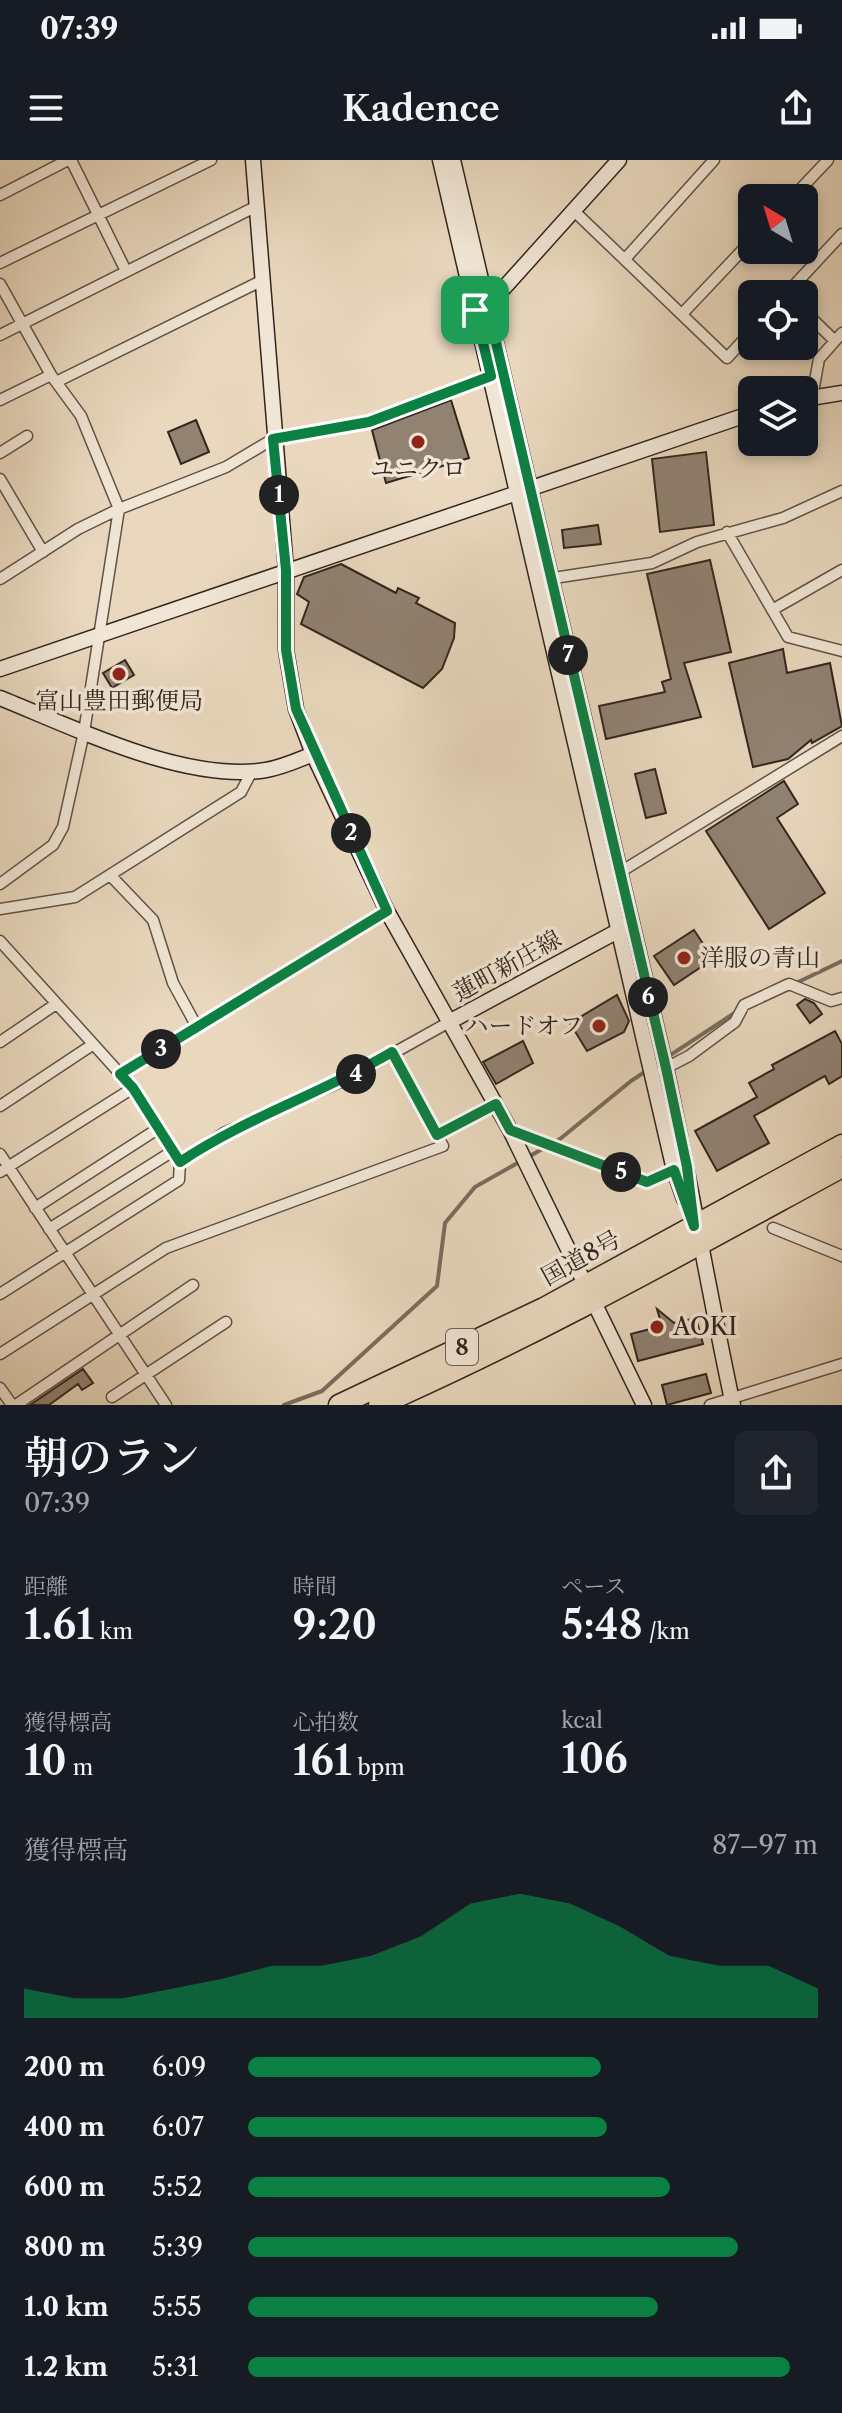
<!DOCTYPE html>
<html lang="ja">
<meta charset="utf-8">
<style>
:root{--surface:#171b24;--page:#20242c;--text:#f1f3f6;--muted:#9ea1a6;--accent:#0b8043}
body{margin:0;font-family:"Libre Caslon Text","Noto Serif JP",serif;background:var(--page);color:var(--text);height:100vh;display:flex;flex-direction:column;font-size:30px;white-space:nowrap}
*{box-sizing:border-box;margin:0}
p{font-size:26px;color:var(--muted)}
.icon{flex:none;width:44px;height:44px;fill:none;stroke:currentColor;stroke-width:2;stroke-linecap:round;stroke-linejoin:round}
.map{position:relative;height:1245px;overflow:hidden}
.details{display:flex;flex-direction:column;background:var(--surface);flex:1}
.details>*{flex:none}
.needle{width:52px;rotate:322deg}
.controls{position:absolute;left:738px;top:24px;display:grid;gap:16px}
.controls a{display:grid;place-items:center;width:80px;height:80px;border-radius:12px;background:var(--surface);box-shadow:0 4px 12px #0003;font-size:40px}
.pin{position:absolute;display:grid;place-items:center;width:68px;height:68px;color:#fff;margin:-34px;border-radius:16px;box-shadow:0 4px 12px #0006}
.km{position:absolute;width:40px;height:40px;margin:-20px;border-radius:50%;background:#222;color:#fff;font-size:22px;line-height:40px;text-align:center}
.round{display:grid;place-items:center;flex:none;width:84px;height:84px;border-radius:12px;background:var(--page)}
.overview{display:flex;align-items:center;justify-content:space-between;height:136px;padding:0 24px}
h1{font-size:44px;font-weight:600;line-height:60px}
.metrics{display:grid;grid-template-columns:repeat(3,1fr);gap:12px;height:136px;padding:8px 24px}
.metrics div{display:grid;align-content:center}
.metrics b{font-size:40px;font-weight:600}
.metrics small{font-size:22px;font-weight:400}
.metrics p{font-size:22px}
.chart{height:224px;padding:16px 24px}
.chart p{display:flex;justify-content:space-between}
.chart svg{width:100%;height:144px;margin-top:8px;fill:var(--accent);opacity:.7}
ul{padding:0 24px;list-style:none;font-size:26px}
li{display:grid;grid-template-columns:128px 96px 1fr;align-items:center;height:60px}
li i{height:20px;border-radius:10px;background:var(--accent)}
.status{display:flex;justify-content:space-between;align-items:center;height:56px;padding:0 40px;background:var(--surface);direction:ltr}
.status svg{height:22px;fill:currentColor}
header{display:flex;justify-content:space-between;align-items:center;height:104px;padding:0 24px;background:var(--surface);font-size:36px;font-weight:600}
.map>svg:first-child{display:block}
</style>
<div class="status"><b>07:39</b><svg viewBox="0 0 49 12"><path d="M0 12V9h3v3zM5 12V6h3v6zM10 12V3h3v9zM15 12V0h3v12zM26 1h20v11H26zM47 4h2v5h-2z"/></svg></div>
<header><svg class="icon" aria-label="menu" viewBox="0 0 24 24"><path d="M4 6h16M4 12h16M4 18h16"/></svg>Kadence<svg class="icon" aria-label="share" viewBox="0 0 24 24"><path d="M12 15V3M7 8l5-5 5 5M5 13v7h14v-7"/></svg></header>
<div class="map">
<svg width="842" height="1245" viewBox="0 0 842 1245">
<rect width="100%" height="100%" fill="#e9d8be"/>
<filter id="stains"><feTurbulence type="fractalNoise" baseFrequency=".0025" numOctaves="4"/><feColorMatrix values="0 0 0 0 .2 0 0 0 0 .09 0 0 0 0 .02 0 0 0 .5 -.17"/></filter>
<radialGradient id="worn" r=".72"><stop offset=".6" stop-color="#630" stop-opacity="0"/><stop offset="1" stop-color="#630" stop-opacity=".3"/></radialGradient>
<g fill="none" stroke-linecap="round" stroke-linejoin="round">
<path stroke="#7b6c5e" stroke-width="4" d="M794 824 842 801
M284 1245 322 1231 437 1126 445 1063 475 1027 560 979 631 921 736 852"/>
</g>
<path fill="#918272" stroke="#32251f" stroke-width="2" d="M451 240 469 298 386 323 372 270Z
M196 260 209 292 181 304 168 272Z
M706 292 714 365 660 372 652 299Z
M598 365 601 384 564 388 562 370Z
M710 400 731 492 684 503 701 557 606 579 599 546 665 532 662 522 671 519 647 414Z
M341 404 396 433 398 428 419 438 416 443 455 463 454 478 442 509 423 528 301 464 309 442 297 434 304 417Z
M783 489 787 513 830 503 842 566 812 583 811 580 788 599 753 607 729 503Z
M125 500 134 515 112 528 103 513Z
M655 609 666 653 646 658 635 614Z
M784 621 798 644 777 658 825 733 769 769 706 671Z
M694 770 713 799 674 825 654 796Z
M617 835 629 861 624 872 587 891 570 863Z
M805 839 814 843 822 854 810 863 797 845Z
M835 871 842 884V916L829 924 825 916 754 956 769 983 717 1011 695 971 757 937 749 923 774 909 772 905Z
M523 881 533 903 496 924 483 902Z
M657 1149 674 1163 696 1158 703 1184 638 1201 631 1174 662 1166Z
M83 1209 93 1223 82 1230 78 1224 49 1245H30Z
M706 1214 711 1233 667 1245 662 1225Z"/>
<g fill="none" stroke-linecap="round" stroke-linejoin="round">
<defs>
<path id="street" d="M71 0 126 111
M0 35 68 0
M792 38 828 0
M573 50 727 198 752 171
M625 99 714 0
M0 103 211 0
M0 124 51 215 81 256 119 349 84 572 63 667 53 685 0 724
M786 134 842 74
M804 151 835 181
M682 154 752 80
M0 175 255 47
M56 222 261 121
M812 237 819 199 842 173
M0 240 51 215
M0 293 27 276
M0 319 43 392
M727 372 788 477 842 491
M0 419 78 369 119 349 226 307 273 279 369 262 497 215
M547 419 652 403 697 382 783 358 842 331
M772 450 842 410
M617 714 842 576
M110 715 153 760 173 823 197 867
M0 749 75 737 241 632 252 611
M0 781 133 928 180 1002 179 1020 0 1134
M0 882 56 844
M662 910 689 896 735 862 744 845 789 824 831 841 842 838
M120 914 387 751
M0 946 92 885
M510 970 647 1022 674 1010
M437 975 496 944
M0 994 166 1245
M180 1002 224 973 347 919 451 861
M0 1012 133 928
M35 1048 159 968
M773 1068 842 1096
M49 1069 173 991
M0 1194 166 1088 443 986 392 892
M0 1228 12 1245
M112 1237 226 1162
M16 1245 193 1125
M710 1245 842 1204"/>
<path id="secondary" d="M253 0 286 410V490L296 549 313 594
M440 0 674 1010 684 1039
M453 0 666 908C690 1020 709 1133 733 1245
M482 146 495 138 619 0
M804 239 842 233
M0 509 752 253
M0 538C75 568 185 623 266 610 283 607 298 600 313 594L387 751 510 970 644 1245
M451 861 627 766"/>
<path id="highway" d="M339 1245 544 1148 842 985
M379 1245C538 1175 689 1090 842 1007"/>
</defs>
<use href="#street" stroke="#605247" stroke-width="13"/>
<use href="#secondary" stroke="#32251f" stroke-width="17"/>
<use href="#highway" stroke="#32251f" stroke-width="23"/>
<use href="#street" stroke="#f1e6d5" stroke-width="10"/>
<use href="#secondary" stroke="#f1e6d5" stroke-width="14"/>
<use href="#highway" stroke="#e9d8be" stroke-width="20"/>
</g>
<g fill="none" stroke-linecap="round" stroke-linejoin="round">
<defs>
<path id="route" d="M487 144 666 908 687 1007 694 1066 674 1010 647 1022 510 970 496 944 437 975 392 892C323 933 247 957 180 1002L133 928 120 914 387 751 296 549 286 490V410L273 279 369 262 491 216 475 150Z"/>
</defs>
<use href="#route" stroke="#fff" stroke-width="16"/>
<use href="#route" stroke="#0b8043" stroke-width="10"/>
</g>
<g fill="#8f2418" stroke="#f1e6d5" stroke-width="3">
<circle cx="418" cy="282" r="8"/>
<circle cx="119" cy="514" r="8"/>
<circle cx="684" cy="798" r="8"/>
<circle cx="599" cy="866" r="8"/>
<circle cx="657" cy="1167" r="8"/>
</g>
<g text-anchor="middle" stroke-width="7" stroke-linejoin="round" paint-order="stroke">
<rect fill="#f1e6d5" stroke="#6b5f56" stroke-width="2" x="446" y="1169" width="32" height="36" rx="6"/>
<g font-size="22" font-weight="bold" fill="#32251f">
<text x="462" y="1195">8</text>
</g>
<g font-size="24" fill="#32251f" stroke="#f1e6d5">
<text x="418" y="317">ユニクロ</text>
<text x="119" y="549">富山豊田郵便局</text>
<text x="700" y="806" text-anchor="start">洋服の青山</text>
<text x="583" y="874" text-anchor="end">ハードオフ</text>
<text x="673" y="1175" text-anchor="start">AOKI</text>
</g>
<g font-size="24" fill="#32251f" stroke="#f1e6d5">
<text transform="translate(507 806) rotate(-29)" y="8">蓮町新庄線</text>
<text transform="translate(581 1098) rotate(-29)" y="8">国道8号</text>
</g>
</g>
<rect width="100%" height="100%" filter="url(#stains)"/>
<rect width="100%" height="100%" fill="url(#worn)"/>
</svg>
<div class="controls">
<a><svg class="needle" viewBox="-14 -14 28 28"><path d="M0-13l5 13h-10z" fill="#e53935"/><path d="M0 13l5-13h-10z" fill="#9ea1a6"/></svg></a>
<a><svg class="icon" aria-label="locate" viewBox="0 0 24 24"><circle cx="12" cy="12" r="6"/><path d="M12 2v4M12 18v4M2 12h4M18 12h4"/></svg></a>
<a><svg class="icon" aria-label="layers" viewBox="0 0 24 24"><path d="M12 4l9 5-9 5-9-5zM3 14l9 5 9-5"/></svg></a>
</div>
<div class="pin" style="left:475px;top:150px;background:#1e9e55"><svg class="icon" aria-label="arrive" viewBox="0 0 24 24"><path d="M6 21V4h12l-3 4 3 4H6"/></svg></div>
<b class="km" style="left:279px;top:335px">1</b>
<b class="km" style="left:351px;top:673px">2</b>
<b class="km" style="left:161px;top:889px">3</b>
<b class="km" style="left:356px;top:914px">4</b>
<b class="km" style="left:621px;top:1012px">5</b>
<b class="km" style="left:648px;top:837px">6</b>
<b class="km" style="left:568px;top:495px">7</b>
</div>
<section class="details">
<div class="overview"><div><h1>朝のラン</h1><p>07:39</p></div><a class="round"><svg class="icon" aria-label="share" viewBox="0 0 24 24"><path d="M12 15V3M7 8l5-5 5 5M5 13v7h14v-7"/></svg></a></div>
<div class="metrics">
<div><p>距離</p><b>1.61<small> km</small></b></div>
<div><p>時間</p><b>9:20</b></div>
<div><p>ペース</p><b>5:48<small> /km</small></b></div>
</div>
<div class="metrics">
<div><p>獲得標高</p><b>10<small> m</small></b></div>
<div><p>心拍数</p><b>161<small> bpm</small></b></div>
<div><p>kcal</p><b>106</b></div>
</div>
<div class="chart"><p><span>獲得標高</span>87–97 m</p>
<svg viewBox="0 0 160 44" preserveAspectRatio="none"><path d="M0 44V35L10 38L20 38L30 35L40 32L50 28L60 28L70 25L80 19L90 9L100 6L110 9L120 16L130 25L140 28L150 28L160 35V44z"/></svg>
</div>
<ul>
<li><b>200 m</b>6:09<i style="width:62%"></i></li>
<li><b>400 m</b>6:07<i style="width:63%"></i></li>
<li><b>600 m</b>5:52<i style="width:74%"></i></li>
<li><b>800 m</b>5:39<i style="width:86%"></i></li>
<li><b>1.0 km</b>5:55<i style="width:72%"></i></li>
<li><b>1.2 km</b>5:31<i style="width:95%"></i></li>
</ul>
</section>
